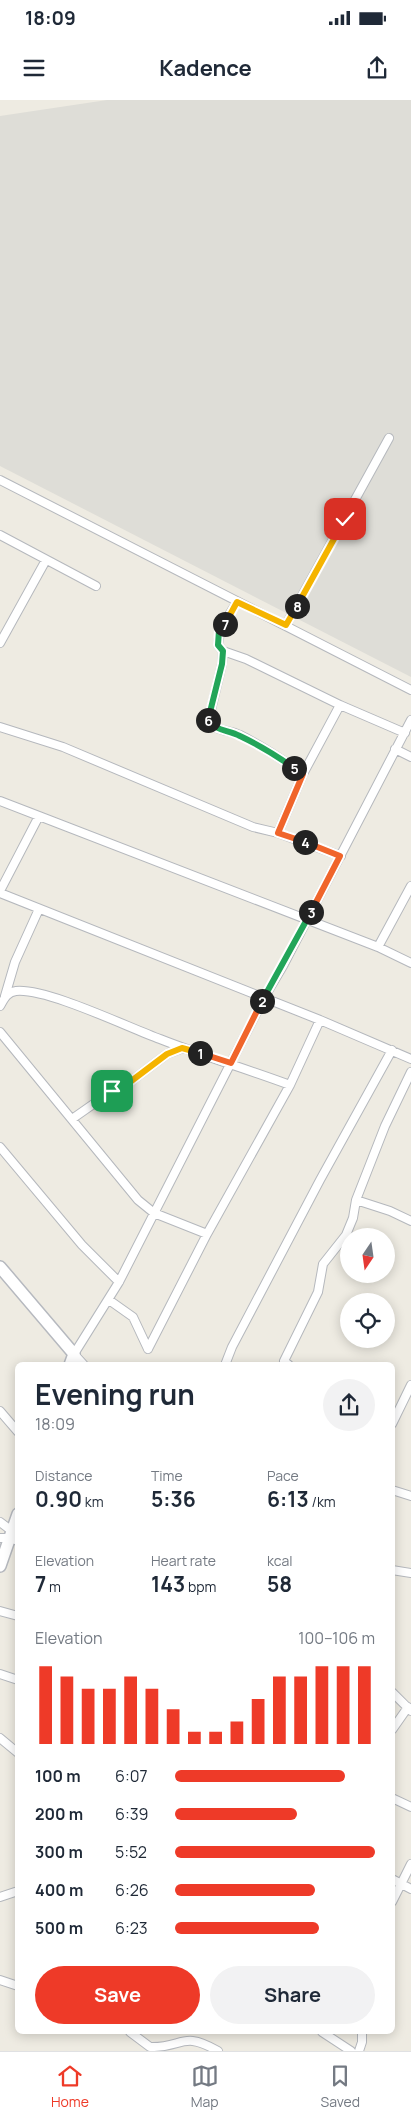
<!DOCTYPE html>
<meta charset="utf-8">
<style>
:root{--surface:#fff;--page:#f2f2f3;--text:#1f2937;--muted:#747a83;--line:#e0e1e3;--accent:#ee3a28}
body{margin:0;font-family:Manrope,sans-serif;background:var(--page);color:var(--text);height:100vh;display:flex;flex-direction:column;font-size:19px;white-space:nowrap}
*{box-sizing:border-box;margin:0}
p{font-size:16px;color:var(--muted)}
.icon{flex:none;width:28px;height:28px;fill:none;stroke:currentColor;stroke-width:2;stroke-linecap:round;stroke-linejoin:round}
.map{position:relative;flex:1;overflow:hidden}
.sheet{position:absolute;left:15px;top:1262px;width:380px;height:672px;display:flex;flex-direction:column;background:var(--surface);border-radius:8px;box-shadow:0 2px 12px #0003}
.sheet>*{flex:none}
.needle{width:32px;rotate:193deg}
.tools{position:absolute;left:340px;top:1128px;display:grid;gap:10px}
.tools a{display:grid;place-items:center;width:55px;height:55px;border-radius:50%;background:var(--surface);box-shadow:0 2px 12px #0003;font-size:25px}
.pin{position:absolute;display:grid;place-items:center;width:42px;height:42px;color:#fff;margin:-21px;border-radius:10px;box-shadow:0 2px 8px #0006}
.km{position:absolute;width:25px;height:25px;margin:-12px;border-radius:50%;background:#222;color:#fff;font-size:14px;line-height:25px;text-align:center}
.round{display:grid;place-items:center;flex:none;width:52px;height:52px;border-radius:26px;background:var(--page)}
.summary{display:flex;align-items:center;justify-content:space-between;height:85px;padding:0 20px}
h1{font-size:28px;font-weight:700;line-height:38px}
.figures{display:grid;grid-template-columns:repeat(3,1fr);gap:8px;height:85px;padding:5px 20px}
.figures div{display:grid;align-content:center}
.figures b{font-size:21px;font-weight:700}
.figures small{font-size:14px;font-weight:400}
.figures p{font-size:14px}
.chart{height:140px;padding:10px 20px}
.chart p{display:flex;justify-content:space-between}
.chart svg{width:100%;height:90px;margin-top:5px;stroke:var(--accent);stroke-width:6}
.action{display:flex;gap:10px;margin-top:auto;padding:10px 20px}
.action a{flex:1;height:58px;border-radius:30px;background:var(--accent);color:#fff;font-size:20px;font-weight:700;line-height:58px;text-align:center}
.action a+a{background:var(--page);color:var(--text)}
ul{padding:0 20px;list-style:none;font-size:16px}
li{display:grid;grid-template-columns:80px 60px 1fr;align-items:center;height:38px}
li i{height:12px;border-radius:6px;background:var(--accent)}
.status{display:flex;justify-content:space-between;align-items:center;height:35px;padding:0 25px;background:var(--surface);direction:ltr}
.status svg{height:14px;fill:currentColor}
header{display:flex;justify-content:space-between;align-items:center;height:65px;padding:0 20px;background:var(--surface);font-size:22px;font-weight:700}
.menu{display:flex;justify-content:space-around;align-items:center;height:70px;border-top:1px solid var(--line);background:var(--surface);font-size:14px;color:var(--muted)}
.menu a{display:grid;justify-items:center;gap:2px}
.menu .current{color:var(--accent)}
.map>svg:first-child{display:block}
</style>
<div class="status"><b>18:09</b><svg viewBox="0 0 49 12"><path d="M0 12V9h3v3zM5 12V6h3v6zM10 12V3h3v9zM15 12V0h3v12zM26 1h20v11H26zM47 4h2v5h-2z"/></svg></div>
<header><svg class="icon" aria-label="menu" viewBox="0 0 24 24"><path d="M4 6h16M4 12h16M4 18h16"/></svg>Kadence<svg class="icon" aria-label="share" viewBox="0 0 24 24"><path d="M12 15V3M7 8l5-5 5 5M5 13v7h14v-7"/></svg></header>
<div class="map">
<svg width="411" height="1951" viewBox="0 0 411 1951">
<rect width="100%" height="100%" fill="#eeebe2"/>
<path fill="#deddd7" d="M107 0H411V577L0 366V16Z"/>
<g fill="none" stroke-linecap="round" stroke-linejoin="round">
<defs>
<path id="street" d="M0 380 411 590
M0 435 96 486
M237 502C228 517 219 528 218 545L223 551 222 564 208 622C216 631 229 630 240 635 262 646 283 660 303 674
M286 525 389 338
M0 543 46 460
M223 551 246 559 340 605 405 633
M0 627 63 647 253 727 278 733 341 756
M395 649 411 657
M0 701 39 716
M278 733 303 674 340 605
M0 791 39 716 378 847 411 863
M0 793 320 920 411 959
M378 847 411 786
M5 896 15 862 39 809
M0 906C4 899 7 892 16 891 47 888 127 927 160 939 203 956 247 969 290 985
M0 932 138 1100 154 1113 207 1134
M72 1019 112 991 130 982 167 954 183 948
M0 1047 82 1145 119 1182
M356 1100 390 1111 411 1121
M109 1200 133 1217 148 1249
M148 1249 207 1134 290 985 320 920
M84 1265 74 1254 119 1182 264 898 283 866 411 620
M225 1265 232 1247 320 1080 392 950
M289 1265 284 1261 318 1192 323 1164 346 1135 353 1118 356 1100 385 1026 411 972
M0 1311 18 1332
M392 1324 411 1285
M392 1390 411 1396
M0 1422 12 1431
M0 1438H10L18 1441
M392 1470 411 1473
M0 1511 18 1516
M0 1574 18 1580
M392 1592 411 1611
M392 1630 408 1607
M0 1638 18 1653
M392 1698 411 1707
M392 1779 411 1789
M0 1797 18 1791
M392 1802 411 1764
M0 1880 18 1886
M130 1932 150 1947C184 1948 181 1930 218 1951
M322 1932 351 1951
M359 1951 362 1942V1932"/>
<path id="secondary" d="M0 1167 74 1254 70 1265
M0 1466 18 1414"/>
</defs>
<use href="#street" stroke="#b5b8bd" stroke-width="10"/>
<use href="#secondary" stroke="#b6b9bf" stroke-width="14"/>
<use href="#street" stroke="#fff" stroke-width="8"/>
<use href="#secondary" stroke="#fff" stroke-width="11"/>
</g>
<g fill="none" stroke-linecap="round" stroke-linejoin="round">
<defs>
<path id="split-1" d="M112 991 130 982 167 954 182 948 200 953"/>
<path id="split-2" d="M200 953 231 963 262 901"/>
<path id="split-3" d="M262 901 311 812"/>
<path id="split-4" d="M305 742 340 756 311 812"/>
<path id="split-5" d="M294 668 303 674 278 733 305 742"/>
<path id="split-6" d="M208 620V622C217 631 229 630 240 636 259 645 277 656 294 668"/>
<path id="split-7" d="M208 620 222 564 223 551 218 545 219 530 225 524"/>
<path id="split-8" d="M225 524 237 502 286 525 297 506"/>
<path id="split-9" d="M297 506 345 419"/>
</defs>
<use href="#split-1" stroke="#fff" stroke-width="10"/>
<use href="#split-2" stroke="#fff" stroke-width="10"/>
<use href="#split-3" stroke="#fff" stroke-width="10"/>
<use href="#split-4" stroke="#fff" stroke-width="10"/>
<use href="#split-5" stroke="#fff" stroke-width="10"/>
<use href="#split-6" stroke="#fff" stroke-width="10"/>
<use href="#split-7" stroke="#fff" stroke-width="10"/>
<use href="#split-8" stroke="#fff" stroke-width="10"/>
<use href="#split-9" stroke="#fff" stroke-width="10"/>
<use href="#split-1" stroke="#f5b400" stroke-width="6"/>
<use href="#split-2" stroke="#f0652b" stroke-width="6"/>
<use href="#split-3" stroke="#22a559" stroke-width="6"/>
<use href="#split-4" stroke="#f0652b" stroke-width="6"/>
<use href="#split-5" stroke="#f0652b" stroke-width="6"/>
<use href="#split-6" stroke="#22a559" stroke-width="6"/>
<use href="#split-7" stroke="#22a559" stroke-width="6"/>
<use href="#split-8" stroke="#f5b400" stroke-width="6"/>
<use href="#split-9" stroke="#f5b400" stroke-width="6"/>
</g>
</svg>
<div class="tools">
<a><svg class="needle" viewBox="-14 -14 28 28"><path d="M0-13l5 13h-10z" fill="#e53935"/><path d="M0 13l5-13h-10z" fill="#747a83"/></svg></a>
<a><svg class="icon" aria-label="locate" viewBox="0 0 24 24"><circle cx="12" cy="12" r="6"/><path d="M12 2v4M12 18v4M2 12h4M18 12h4"/></svg></a>
</div>
<div class="pin" style="left:112px;top:991px;background:#1e9e55"><svg class="icon" aria-label="arrive" viewBox="0 0 24 24"><path d="M6 21V4h12l-3 4 3 4H6"/></svg></div>
<div class="pin" style="left:345px;top:419px;background:#d93025"><svg class="icon" aria-label="check" viewBox="0 0 24 24"><path d="M5 12l5 5 9-10"/></svg></div>
<b class="km" style="left:200px;top:953px">1</b>
<b class="km" style="left:262px;top:901px">2</b>
<b class="km" style="left:311px;top:812px">3</b>
<b class="km" style="left:305px;top:742px">4</b>
<b class="km" style="left:294px;top:668px">5</b>
<b class="km" style="left:208px;top:620px">6</b>
<b class="km" style="left:225px;top:524px">7</b>
<b class="km" style="left:297px;top:506px">8</b>
<section class="sheet">
<div class="summary"><div><h1>Evening run</h1><p>18:09</p></div><a class="round"><svg class="icon" aria-label="share" viewBox="0 0 24 24"><path d="M12 15V3M7 8l5-5 5 5M5 13v7h14v-7"/></svg></a></div>
<div class="figures">
<div><p>Distance</p><b>0.90<small> km</small></b></div>
<div><p>Time</p><b>5:36</b></div>
<div><p>Pace</p><b>6:13<small> /km</small></b></div>
</div>
<div class="figures">
<div><p>Elevation</p><b>7<small> m</small></b></div>
<div><p>Heart rate</p><b>143<small> bpm</small></b></div>
<div><p>kcal</p><b>58</b></div>
</div>
<div class="chart"><p><span>Elevation</span>100–106 m</p>
<svg viewBox="0 0 160 44" preserveAspectRatio="none"><path d="M5 44V6M15 44V11M25 44V17M35 44V17M45 44V11M55 44V17M65 44V27M75 44V38M85 44V38M95 44V33M105 44V22M115 44V11M125 44V11M135 44V6M145 44V6M155 44V6"/></svg>
</div>
<ul>
<li><b>100 m</b>6:07<i style="width:85%"></i></li>
<li><b>200 m</b>6:39<i style="width:61%"></i></li>
<li><b>300 m</b>5:52<i style="width:100%"></i></li>
<li><b>400 m</b>6:26<i style="width:70%"></i></li>
<li><b>500 m</b>6:23<i style="width:72%"></i></li>
</ul>
<div class="action"><a>Save</a><a>Share</a></div>
</section>
</div>
<nav class="menu">
<a class="current"><svg class="icon" aria-label="home" viewBox="0 0 24 24"><path d="M3 11l9-7 9 7M6 9v11h12V9"/></svg>Home</a>
<a><svg class="icon" aria-label="map" viewBox="0 0 24 24"><path d="M3 6l6-2 6 2 6-2v14l-6 2-6-2-6 2zM9 4v14M15 6v14"/></svg>Map</a>
<a><svg class="icon" aria-label="saved" viewBox="0 0 24 24"><path d="M7 4h10v16l-5-4-5 4z"/></svg>Saved</a>
</nav>
